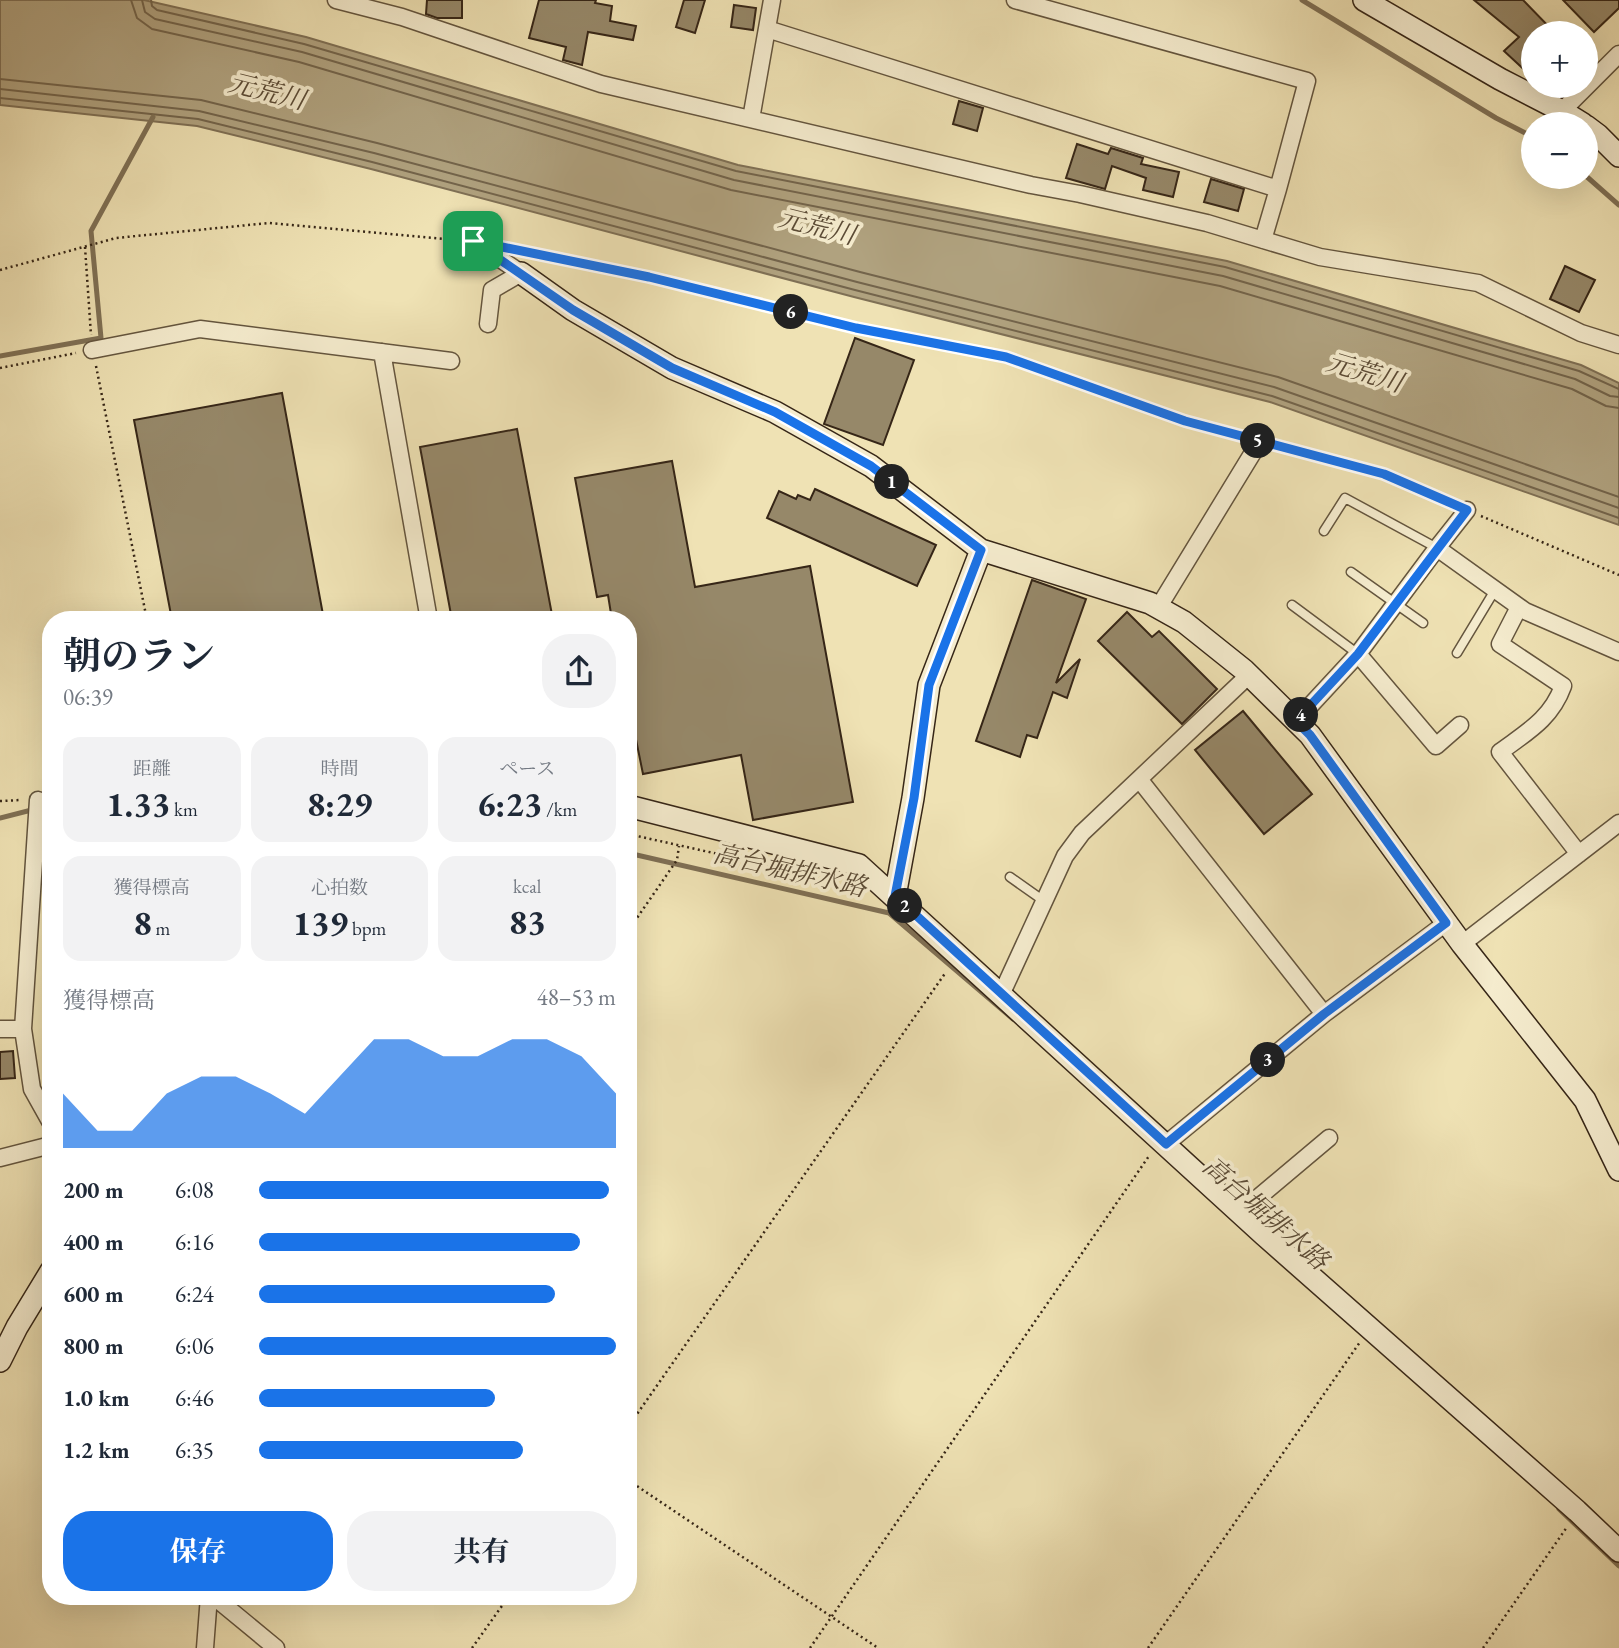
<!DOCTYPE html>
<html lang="ja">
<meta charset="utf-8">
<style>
:root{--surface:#fff;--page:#f2f2f3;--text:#1f2937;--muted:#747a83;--accent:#1a73e8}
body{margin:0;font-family:"EB Garamond","Noto Serif JP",serif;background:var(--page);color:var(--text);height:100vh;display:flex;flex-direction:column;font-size:26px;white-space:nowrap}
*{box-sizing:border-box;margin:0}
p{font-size:23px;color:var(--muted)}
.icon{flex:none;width:38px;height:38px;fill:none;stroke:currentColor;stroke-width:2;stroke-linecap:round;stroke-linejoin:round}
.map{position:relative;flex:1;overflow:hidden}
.drawer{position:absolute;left:42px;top:611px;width:595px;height:994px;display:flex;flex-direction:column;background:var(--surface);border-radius:28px;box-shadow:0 7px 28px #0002}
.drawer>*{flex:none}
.fabs{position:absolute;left:1521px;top:21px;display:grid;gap:14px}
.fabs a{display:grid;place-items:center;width:77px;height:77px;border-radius:50%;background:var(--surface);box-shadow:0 7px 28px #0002;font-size:35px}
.pin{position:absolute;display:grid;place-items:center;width:60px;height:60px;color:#fff;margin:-30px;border-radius:14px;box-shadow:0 4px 10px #0006}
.km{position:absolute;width:35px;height:35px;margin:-18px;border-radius:50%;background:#222;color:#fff;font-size:19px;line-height:35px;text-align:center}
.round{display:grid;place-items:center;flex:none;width:74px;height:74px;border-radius:28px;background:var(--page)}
.headline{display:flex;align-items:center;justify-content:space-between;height:119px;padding:0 21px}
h1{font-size:38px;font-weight:700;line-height:52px}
.stats{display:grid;grid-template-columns:repeat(3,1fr);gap:10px;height:119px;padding:7px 21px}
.stats div{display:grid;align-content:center;border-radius:18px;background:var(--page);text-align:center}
.stats b{font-size:35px;font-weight:700}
.stats small{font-size:19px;font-weight:400}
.stats p{font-size:19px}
.chart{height:196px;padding:14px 21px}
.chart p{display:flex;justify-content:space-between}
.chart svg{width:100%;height:126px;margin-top:7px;fill:var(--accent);opacity:.7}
.primary-button{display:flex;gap:14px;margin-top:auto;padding:14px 21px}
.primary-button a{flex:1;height:80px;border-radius:28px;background:var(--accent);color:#fff;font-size:28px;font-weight:700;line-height:80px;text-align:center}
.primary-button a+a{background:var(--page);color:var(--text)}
ul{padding:0 21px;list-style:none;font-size:23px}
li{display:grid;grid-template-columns:112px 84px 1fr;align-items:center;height:52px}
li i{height:18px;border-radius:9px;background:var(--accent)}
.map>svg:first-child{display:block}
</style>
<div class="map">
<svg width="1619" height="1648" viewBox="0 0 1619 1648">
<rect width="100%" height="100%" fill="#efe2b4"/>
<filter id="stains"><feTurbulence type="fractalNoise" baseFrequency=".00286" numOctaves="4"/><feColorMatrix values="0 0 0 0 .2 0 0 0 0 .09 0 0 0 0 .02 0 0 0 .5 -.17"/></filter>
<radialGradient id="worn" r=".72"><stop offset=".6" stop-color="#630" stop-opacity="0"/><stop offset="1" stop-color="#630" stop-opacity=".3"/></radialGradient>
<path fill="#b0a27f" stroke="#7f7055" stroke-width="2" d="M0 0H144L306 37 738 165 1227 261 1581 365 1619 383V525L1270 402 854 297 371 169 197 126 0 105Z"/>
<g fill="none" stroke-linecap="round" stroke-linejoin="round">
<path stroke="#73644b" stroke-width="2" d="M131 0 137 18 152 29 299 62 731 190 1220 286 1572 389 1606 406 1619 408
M142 0 145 12 155 19 302 52 734 180 1223 276 1575 379 1610 396 1619 397
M151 0 152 6 157 10 304 44 736 171 1225 267 1579 371 1619 389
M0 79 201 100 377 143 860 272 1278 377 1619 497
M0 89 199 111 374 153 857 282 1274 387 1619 508
M0 98 198 119 372 162 855 290 1272 396 1619 518"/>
<path stroke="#7f7055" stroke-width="5" d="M1302 0 1496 118 1533 137
M1586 176 1619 205
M0 356 101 338 91 231 153 117
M0 818 51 805
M628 853 889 913 1013 1019
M1559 1509 1619 1566"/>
</g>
<path fill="#968869" stroke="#362617" stroke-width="2" d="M427 0H462V18H437L426 14Z
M539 0H596L595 3 612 6 610 21 636 26 633 40 588 32 582 65 563 60 566 47 529 38Z
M684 0H705L695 33 676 27Z
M1474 0H1523L1555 33H1533V78L1504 51 1519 37Z
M1563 0H1619V8L1594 32Z
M734 5 756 8 753 30 731 27Z
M959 101 983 108 977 131 953 124Z
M1077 144 1108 154 1111 148 1143 158 1141 164 1179 172 1173 197 1143 190 1146 178 1112 166 1105 189 1066 178Z
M1211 179 1244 189 1238 211 1204 202Z
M1565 266 1595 280 1579 312 1550 299Z
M855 338 914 360 883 445 824 424Z
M282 393 324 620H172L134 420Z
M517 429 553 620H452L420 447Z
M672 461 695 587 810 566 853 802 753 820 741 755 643 774 628 700V620H612L608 595 597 597 575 478Z
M815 489 936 545 917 586 767 518 779 491 796 499 798 495 810 500Z
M1032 580 1086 599 1056 683 1080 659 1067 698 1053 692 1037 738 1027 735 1020 757 976 741Z
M1127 612 1152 637 1159 631 1217 689 1182 724 1098 641Z
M1243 711 1312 794 1264 834 1195 750Z
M13 1051 15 1078 0 1079V1052Z"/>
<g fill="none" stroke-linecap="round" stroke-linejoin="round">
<defs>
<path id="lane" d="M1324 531 1345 498 1437 548
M1351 572 1423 623
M1292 605 1358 654
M1457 653 1495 590
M1010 877 1044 901"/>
<path id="street" d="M336 0 402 17 601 84 1031 185 1080 194 1207 223 1320 257 1478 283 1581 333 1619 345
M1015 0 1307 81 1278 189
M767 29 1278 189 1263 240
M1562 111 1619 54
M751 119 772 0
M473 241 521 273 492 290 488 324
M92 350 200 329 451 361
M382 352 429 620
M1437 548 1467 510
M1519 607 1500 644 1563 686C1551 719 1527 732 1500 752L1579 854
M1158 608 1260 441
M1358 654 1436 746 1460 725
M1296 721 1358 654 1437 548 1525 611 1619 652
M1139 779 1324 1014
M38 800 23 1029 32 1089 51 1123
M1462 944 1619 823
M1001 995 1065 856 1082 833 1249 675
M0 1029H23
M1166 1144 1324 1014 1446 923
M0 1158 51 1145
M1241 1212 1329 1138
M213 1596 276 1648
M205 1648 209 1596"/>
<path id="secondary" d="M1364 0 1500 79 1562 111 1583 124
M1586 126 1598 135 1619 156
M521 273 573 310 672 368 775 412 871 466 981 550 1150 603 1184 622 1244 670 1310 735 1462 944 1585 1100 1619 1170
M628 806 859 865 1264 1235 1577 1511 1619 1551
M895 896 913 798 929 685 981 550
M0 1361 17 1327 51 1271"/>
</defs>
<use href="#lane" stroke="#64553e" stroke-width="11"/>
<use href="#street" stroke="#64553e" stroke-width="19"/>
<use href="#secondary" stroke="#362617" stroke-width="24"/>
<path stroke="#362617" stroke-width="2.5" stroke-dasharray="2 3.5" stroke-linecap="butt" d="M85 247 91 335
M518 250 649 277 856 328 1007 357 1185 421 1243 436
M0 270 116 238 269 223 456 240
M96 366 147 620
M0 368 76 353
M1276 446 1384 474 1452 503
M1481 516 1619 575
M0 801 21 800
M628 834 831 879
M628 931 677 860 679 846
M628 1427 946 972
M628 1480 878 1648
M472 1648 509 1596
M810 1648 1149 1156
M1148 1648 1360 1342
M1483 1648 1567 1527"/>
<use href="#lane" stroke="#f5ecce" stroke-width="8"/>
<use href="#street" stroke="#f5ecce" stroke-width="16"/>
<use href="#secondary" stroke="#f5ecce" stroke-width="21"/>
</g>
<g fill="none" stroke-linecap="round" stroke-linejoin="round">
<defs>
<path id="route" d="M473 241 649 277 856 328 1006 357 1185 421 1384 474 1467 510 1358 654 1296 721 1310 735 1446 923 1324 1014 1166 1144 895 896 914 798 929 685 981 550 871 466 775 412 672 368 573 310Z"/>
</defs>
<use href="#route" stroke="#fff" stroke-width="14"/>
<use href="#route" stroke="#1a73e8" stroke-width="9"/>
</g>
<g text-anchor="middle" stroke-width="7" stroke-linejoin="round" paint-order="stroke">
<g font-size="26" font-style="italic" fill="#5b4b36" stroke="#f5ecce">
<text transform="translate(267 91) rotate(14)" y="9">元荒川</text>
<text transform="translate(817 226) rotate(14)" y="9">元荒川</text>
<text transform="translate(1365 372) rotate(17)" y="9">元荒川</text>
<text transform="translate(790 870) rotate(13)" y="9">高台堀排水路</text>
<text transform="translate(1266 1213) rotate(41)" y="9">高台堀排水路</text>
</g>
</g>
<rect width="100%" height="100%" filter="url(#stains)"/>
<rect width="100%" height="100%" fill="url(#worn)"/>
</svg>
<div class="fabs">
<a>+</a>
<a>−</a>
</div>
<div class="pin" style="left:473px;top:241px;background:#1e9e55"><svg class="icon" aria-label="arrive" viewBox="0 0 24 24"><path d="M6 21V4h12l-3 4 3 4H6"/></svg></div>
<b class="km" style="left:892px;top:482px">1</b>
<b class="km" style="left:905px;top:906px">2</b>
<b class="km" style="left:1268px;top:1060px">3</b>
<b class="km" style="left:1301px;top:715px">4</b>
<b class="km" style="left:1258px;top:441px">5</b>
<b class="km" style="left:791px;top:312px">6</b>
<section class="drawer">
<div class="headline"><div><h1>朝のラン</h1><p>06:39</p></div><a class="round"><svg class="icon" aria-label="share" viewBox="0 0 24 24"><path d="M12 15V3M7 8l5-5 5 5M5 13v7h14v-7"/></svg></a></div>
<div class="stats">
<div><p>距離</p><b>1.33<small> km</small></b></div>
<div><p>時間</p><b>8:29</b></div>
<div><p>ペース</p><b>6:23<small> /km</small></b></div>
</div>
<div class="stats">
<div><p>獲得標高</p><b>8<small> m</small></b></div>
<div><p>心拍数</p><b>139<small> bpm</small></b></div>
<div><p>kcal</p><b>83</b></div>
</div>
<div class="chart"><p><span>獲得標高</span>48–53 m</p>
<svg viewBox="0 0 160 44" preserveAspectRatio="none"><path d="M0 44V25L10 38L20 38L30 25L40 19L50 19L60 25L70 32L80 19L90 6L100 6L110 12L120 12L130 6L140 6L150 12L160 25V44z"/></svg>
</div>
<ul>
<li><b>200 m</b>6:08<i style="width:98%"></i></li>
<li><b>400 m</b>6:16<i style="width:90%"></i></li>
<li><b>600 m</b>6:24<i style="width:83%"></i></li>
<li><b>800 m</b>6:06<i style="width:100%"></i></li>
<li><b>1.0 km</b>6:46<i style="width:66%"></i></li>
<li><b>1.2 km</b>6:35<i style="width:74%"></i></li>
</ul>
<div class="primary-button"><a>保存</a><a>共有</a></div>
</section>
</div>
